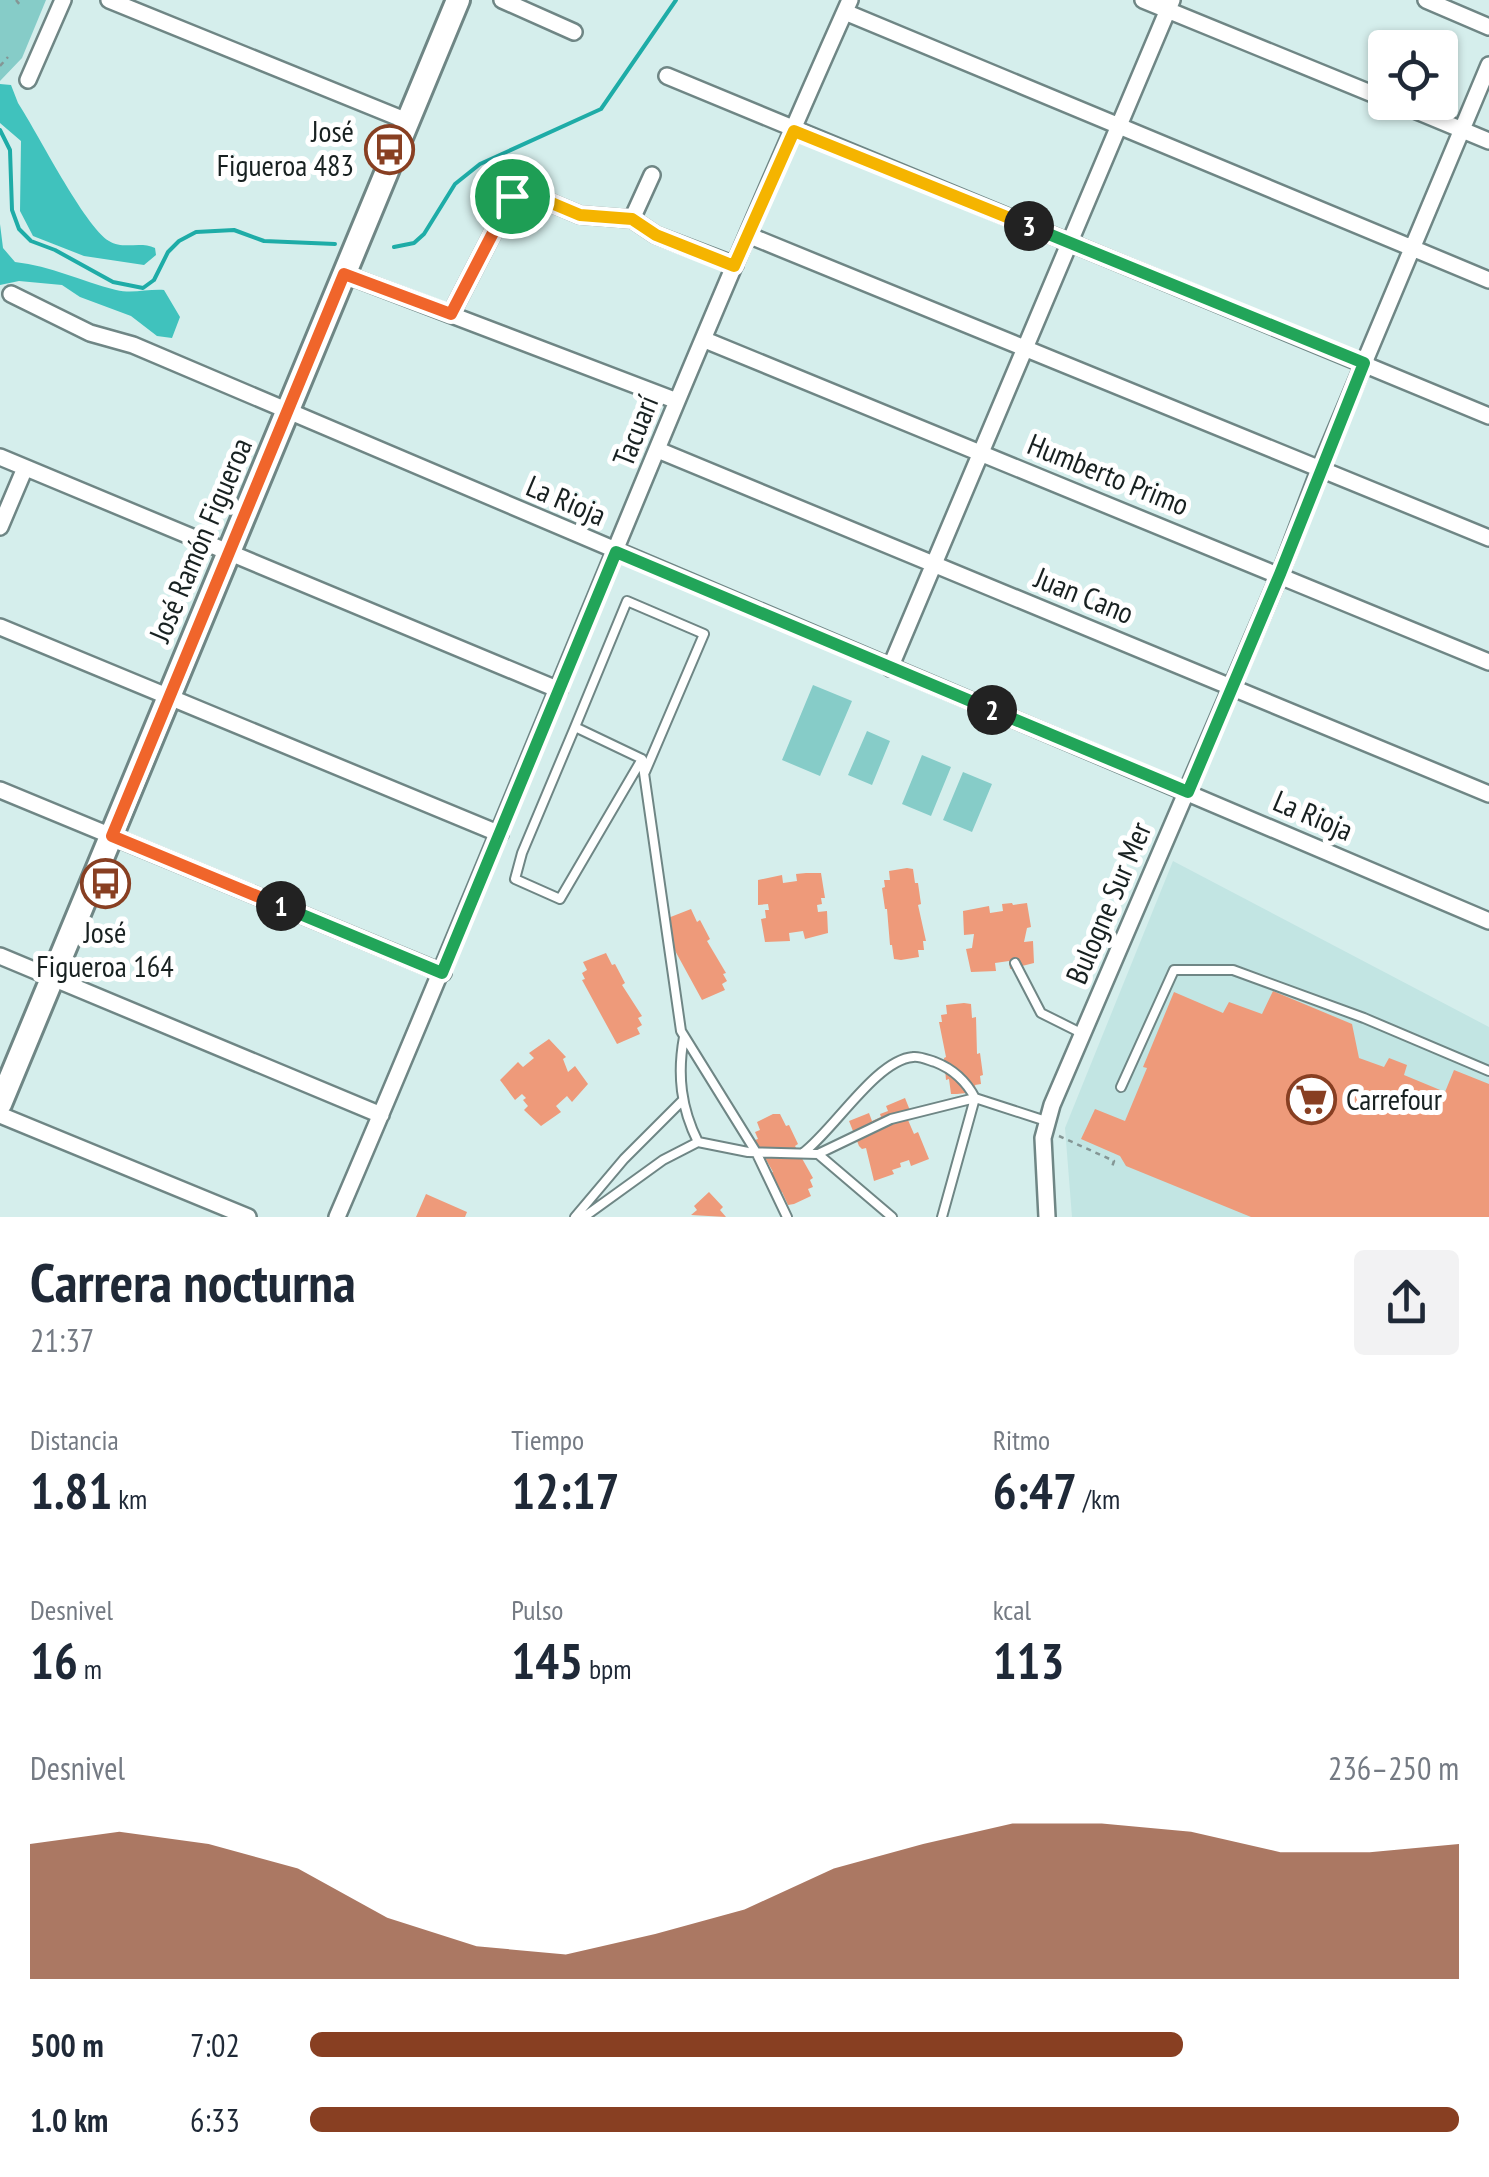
<!DOCTYPE html>
<html lang="es">
<meta charset="utf-8">
<style>
:root{--surface:#fff;--page:#f2f2f3;--text:#1f2937;--muted:#747a83;--accent:#883f22}
body{margin:0;font-family:"PT Sans Narrow",sans-serif;background:var(--page);color:var(--text);height:100vh;display:flex;flex-direction:column;font-size:38px;white-space:nowrap}
*{box-sizing:border-box;margin:0}
p{font-size:32px;color:var(--muted)}
.icon{flex:none;width:55px;height:55px;fill:none;stroke:currentColor;stroke-width:2;stroke-linecap:round;stroke-linejoin:round}
.map{position:relative;height:1217px;overflow:hidden}
.panel{display:flex;flex-direction:column;background:var(--surface);flex:1}
.panel>*{flex:none}
.fabs{position:absolute;left:1368px;top:30px;display:grid;gap:20px}
.fabs a{display:grid;place-items:center;width:90px;height:90px;border-radius:10px;background:var(--surface);box-shadow:0 2px 8px #0004;font-size:50px}
.pin{position:absolute;display:grid;place-items:center;width:85px;height:85px;color:#fff;margin:-42px;border:5px solid #fff;border-radius:50%;box-shadow:0 2px 10px #0007}
.km{position:absolute;width:50px;height:50px;margin:-25px;border-radius:50%;background:#222;color:#fff;font-size:28px;line-height:50px;text-align:center}
.round{display:grid;place-items:center;flex:none;width:105px;height:105px;border-radius:10px;background:var(--page)}
.headline{display:flex;align-items:center;justify-content:space-between;height:170px;padding:0 30px}
h1{font-size:55px;font-weight:800;line-height:75px}
.stats{display:grid;grid-template-columns:repeat(3,1fr);gap:15px;height:170px;padding:10px 30px}
.stats div{display:grid;align-content:center}
.stats b{font-size:50px;font-weight:800}
.stats small{font-size:28px;font-weight:400}
.stats p{font-size:28px}
.chart{height:280px;padding:20px 30px}
.chart p{display:flex;justify-content:space-between}
.chart svg{width:100%;height:180px;margin-top:10px;fill:var(--accent);opacity:.7}
ul{padding:0 30px;list-style:none;font-size:32px}
li{display:grid;grid-template-columns:160px 120px 1fr;align-items:center;height:75px}
li i{height:25px;border-radius:12px;background:var(--accent)}
.map>svg:first-child{display:block}
</style>
<div class="map">
<svg width="1489" height="1217" viewBox="0 0 1489 1217">
<rect width="100%" height="100%" fill="#d5eeec"/>
<path fill="#c2e5e3" d="M1173 861 1489 1027V1217H1072L1065 1128Z"/>
<path fill="#86ccc8" d="M0 0H46L22 58 0 81Z
M813 685 852 701 820 776 782 760Z
M867 731 890 741 872 785 848 775Z
M922 755 951 767 931 816 902 804Z
M963 772 992 784 972 832 943 820Z"/>
<path fill="#40c2bd" d="M0 84 11 85 18 103C37 132 85 227 109 241 123 250 140 241 155 248L156 255 144 265 84 256 33 236 20 211 21 141 0 123Z
M0 224 3 248 15 262C51 266 81 281 116 290 132 294 147 289 164 290L180 317 172 338 157 336 131 316 80 297 62 285 19 281 0 285Z"/>
<g fill="none" stroke-linecap="round" stroke-linejoin="round">
<path stroke="#1eaca7" stroke-width="4" d="M0 130 10 150 12 210 19 229 31 241 55 250 113 282 143 288 154 280 168 252 179 241 196 232 234 230 264 241 335 244
M394 247 414 243 424 234 455 184 480 164 601 109 676 0"/>
</g>
<path fill="#ee9a7a" d="M907 868 913 869 915 883H918L921 904 918 905 926 941H923L924 950H918L919 957 901 960 894 959 892 945H890L887 909H885L882 888 885 887 884 880H890L889 871Z
M806 873H821L825 898H821L822 904 817 905 818 912 827 911 828 933 805 939 803 931 789 933 790 941 765 942 761 919 766 918 765 910H769L768 904 758 905V880L782 875 783 883 797 881 796 874Z
M1012 903 1013 905 1027 903 1031 927 1027 928 1024 942 1033 941 1034 963 1010 969 1009 961 995 963 996 971 971 972 966 949 972 948 974 934 964 935 963 911 989 906 990 913 1003 911 1002 904Z
M691 909 697 922 700 920 710 939 707 941 726 973 723 974 727 981 722 984 725 990 702 1000 667 936 666 929 672 926 668 918Z
M606 953 612 965 615 964 625 983 622 985 642 1016 638 1018 642 1025 637 1028 640 1034 617 1044 582 980 585 979 582 973 587 970 583 962Z
M1273 991 1352 1024 1359 1058 1384 1067 1389 1058 1407 1065 1404 1075 1445 1092 1454 1070 1489 1084V1217H1251L1126 1166 1120 1156 1081 1139 1095 1109 1125 1121 1147 1068 1143 1067 1174 992 1223 1013 1229 1002 1262 1014Z
M964 1003 971 1004 972 1018 976 1017 977 1054 980 1053 983 1075 980 1076 981 1084 975 1085 976 1092 957 1094H951L949 1079 946 1080 944 1058 946 1057 939 1022H942L941 1015 947 1014 946 1005Z
M549 1039 566 1057 563 1059 568 1072 575 1066 588 1084 572 1102 567 1096 556 1106 561 1112 541 1126 524 1110 528 1106 523 1100 526 1098 522 1094 515 1100 500 1080 518 1062 523 1067 534 1058 529 1053Z
M905 1098 913 1118 908 1120 914 1134 918 1132 929 1159 911 1166 909 1160 900 1163 901 1167 892 1170 894 1174 874 1181 866 1148 862 1149 859 1146 849 1121 869 1113 872 1121 881 1117 880 1114 888 1111 886 1106Z
M773 1114H780L786 1126 789 1125 798 1144 795 1146 813 1178 810 1180 813 1187 808 1189 811 1196 794 1204 788 1205 782 1192 779 1193 770 1173 773 1172 755 1140 758 1139 755 1132 760 1130 757 1122Z
M709 1192 723 1207 720 1210 726 1217 691 1215 697 1210 694 1206Z
M426 1194 467 1212 465 1217H416Z"/>
<g fill="none" stroke-linecap="round" stroke-linejoin="round">
<defs>
<path id="lane" d="M575 727 627 601 704 634 645 772
M642 759 575 727 522 853 515 879 560 899 642 759 681 1031 756 1152 787 1217
M1015 963 1041 1013 1083 1034
M684 1037C677 1075 681 1108 698 1142
M1121 1087 1174 970H1233L1364 1018 1489 1071
M803 1153C834 1130 876 1060 913 1057 920 1056 928 1060 935 1062 953 1069 966 1081 975 1098L891 1119 818 1154
M575 1217 624 1159 682 1101
M584 1217 663 1160 698 1142 748 1152 818 1154 892 1217
M942 1217 975 1098 1046 1121"/>
<path id="street" d="M109 0 407 121
M502 0 574 32
M1143 0 1385 99
M1426 0 1489 27
M845 12 1489 280
M667 76 1489 416
M28 80 63 0
M1395 102 1489 141
M632 219 652 175
M748 235 1489 538
M344 274 677 401
M11 294 90 333 133 345 1489 921
M451 314 512 196 523 191 580 215 632 219 656 235 735 265
M705 340 1489 662
M658 450 1489 794
M0 457 559 690
M0 527 25 468
M0 627 500 834
M890 668 1172 0
M0 790 443 973
M0 956 381 1115
M0 1115 248 1217
M337 1217C511 813 670 402 850 0
M1047 1217 1043 1138 1052 1105 1280 574 1320 468 1489 65"/>
<path id="secondary" d="M0 1104 458 0"/>
</defs>
<use href="#lane" stroke="#6f8685" stroke-width="12"/>
<use href="#street" stroke="#6f8685" stroke-width="20"/>
<use href="#secondary" stroke="#6f8685" stroke-width="28"/>
<path stroke="#849695" stroke-width="2.5" stroke-dasharray="5 5" stroke-linecap="butt" d="M16 0 20 5
M0 66 8 57
M1059 1136 1114 1161 1111 1170"/>
<use href="#lane" stroke="#fff" stroke-width="8"/>
<use href="#street" stroke="#fff" stroke-width="15"/>
<use href="#secondary" stroke="#fff" stroke-width="22"/>
</g>
<g fill="none" stroke-linecap="round" stroke-linejoin="round">
<defs>
<path id="split-1" d="M281 906 112 836 344 274 451 314 512 196"/>
<path id="split-2" d="M281 906 442 973 616 552 992 710"/>
<path id="split-3" d="M992 710 1188 792 1280 574 1364 363 1029 226"/>
<path id="split-4" d="M512 196 523 191 580 215 632 219 656 235 734 266 794 131 1029 226"/>
</defs>
<use href="#split-1" stroke="#fff" stroke-width="20"/>
<use href="#split-2" stroke="#fff" stroke-width="20"/>
<use href="#split-3" stroke="#fff" stroke-width="20"/>
<use href="#split-4" stroke="#fff" stroke-width="20"/>
<use href="#split-1" stroke="#f0652b" stroke-width="12"/>
<use href="#split-2" stroke="#22a559" stroke-width="12"/>
<use href="#split-3" stroke="#22a559" stroke-width="12"/>
<use href="#split-4" stroke="#f5b400" stroke-width="12"/>
</g>
<defs>
<symbol id="bus-ring" viewBox="-11 -11 22 22"><circle r="9.5" fill="#fff" stroke="#883f22" stroke-width="1.5"/><path d="M-5-6H5V4H4V6H2V4H-2V6H-4V4H-5ZM-3.5-4V0h7V-4ZM-3.5 1.2v1.5H-2V1.2ZM2 1.2v1.5H3.5V1.2Z" fill="#883f22"/></symbol>
<symbol id="supermarket-ring" viewBox="-11 -11 22 22"><circle r="9.5" fill="#fff" stroke="#883f22" stroke-width="1.5"/><path d="M-6-5.5h2.5l.6 2H6L4.5 2H-2.5L-4.4-4H-6ZM-1.5 3.2a1.3 1.3 0 1 0 .1 0ZM3 3.2a1.3 1.3 0 1 0 .1 0Z" fill="#883f22"/></symbol>
</defs>
<g fill-rule="evenodd">
<use href="#bus-ring" x="362" y="122" width="55" height="55"/>
<use href="#bus-ring" x="78" y="856" width="55" height="55"/>
<use href="#supermarket-ring" x="1284" y="1072" width="55" height="55"/>
</g>
<g text-anchor="middle" stroke-width="10" stroke-linejoin="round" paint-order="stroke">
<g font-size="30" fill="#182121" stroke="#fff" text-anchor="end">
<text x="354" y="142">José<tspan x="354" dy="34">Figueroa 483</tspan></text>
<text x="105" y="943" text-anchor="middle">José<tspan x="105" dy="34">Figueroa 164</tspan></text>
<text x="1346" y="1110" text-anchor="start">Carrefour</text>
</g>
<g font-size="30" fill="#182121" stroke="#fff">
<text transform="translate(636 431) rotate(-68)" y="10">Tacuarí</text>
<text transform="translate(1108 475) rotate(22)" y="10">Humberto Primo</text>
<text transform="translate(566 501) rotate(23)" y="10">La Rioja</text>
<text transform="translate(201 540) rotate(-67)" y="10">José Ramón Figueroa</text>
<text transform="translate(1084 596) rotate(22)" y="10">Juan Cano</text>
<text transform="translate(1313 816) rotate(23)" y="10">La Rioja</text>
<text transform="translate(1109 903) rotate(-67)" y="10">Bulogne Sur Mer</text>
</g>
</g>
</svg>
<div class="fabs">
<a><svg class="icon" aria-label="locate" viewBox="0 0 24 24"><circle cx="12" cy="12" r="6"/><path d="M12 2v4M12 18v4M2 12h4M18 12h4"/></svg></a>
</div>
<div class="pin" style="left:512px;top:196px;background:#1e9e55"><svg class="icon" aria-label="arrive" viewBox="0 0 24 24"><path d="M6 21V4h12l-3 4 3 4H6"/></svg></div>
<b class="km" style="left:281px;top:906px">1</b>
<b class="km" style="left:992px;top:710px">2</b>
<b class="km" style="left:1029px;top:226px">3</b>
</div>
<section class="panel">
<div class="headline"><div><h1>Carrera nocturna</h1><p>21:37</p></div><a class="round"><svg class="icon" aria-label="share" viewBox="0 0 24 24"><path d="M12 15V3M7 8l5-5 5 5M5 13v7h14v-7"/></svg></a></div>
<div class="stats">
<div><p>Distancia</p><b>1.81<small> km</small></b></div>
<div><p>Tiempo</p><b>12:17</b></div>
<div><p>Ritmo</p><b>6:47<small> /km</small></b></div>
</div>
<div class="stats">
<div><p>Desnivel</p><b>16<small> m</small></b></div>
<div><p>Pulso</p><b>145<small> bpm</small></b></div>
<div><p>kcal</p><b>113</b></div>
</div>
<div class="chart"><p><span>Desnivel</span>236–250 m</p>
<svg viewBox="0 0 160 44" preserveAspectRatio="none"><path d="M0 44V11L10 8L20 11L30 17L40 29L50 36L60 38L70 33L80 27L90 17L100 11L110 6L120 6L130 8L140 13L150 13L160 11V44z"/></svg>
</div>
<ul>
<li><b>500 m</b>7:02<i style="width:76%"></i></li>
<li><b>1.0 km</b>6:33<i style="width:100%"></i></li>
</ul>
</section>
